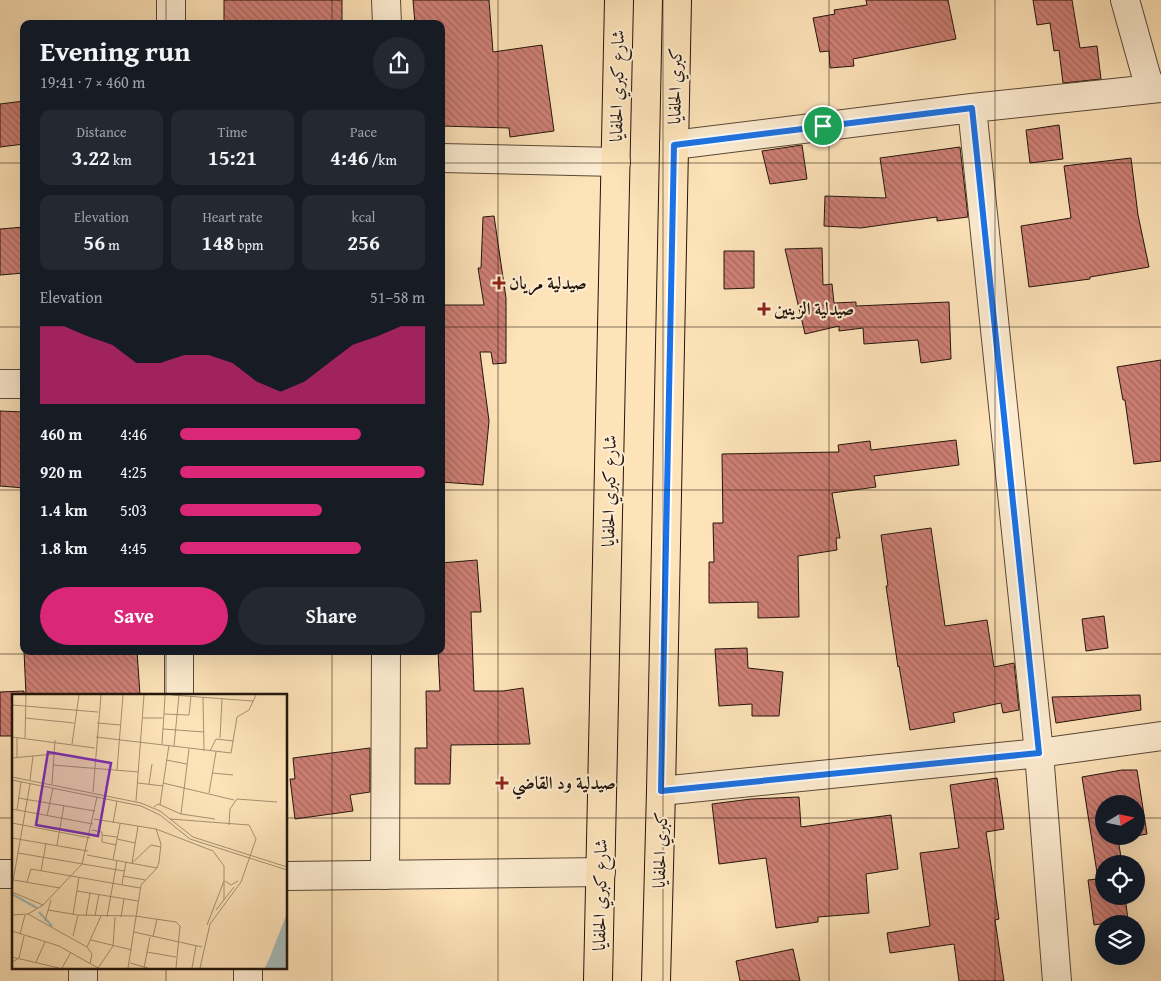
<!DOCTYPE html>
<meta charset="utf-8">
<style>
:root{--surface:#171b24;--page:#242831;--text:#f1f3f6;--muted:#9ea1a6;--accent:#db2777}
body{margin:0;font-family:"Gentium Book Plus",Amiri,serif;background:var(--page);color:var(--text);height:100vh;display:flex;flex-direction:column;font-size:19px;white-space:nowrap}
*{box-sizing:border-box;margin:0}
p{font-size:16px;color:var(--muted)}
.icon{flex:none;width:28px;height:28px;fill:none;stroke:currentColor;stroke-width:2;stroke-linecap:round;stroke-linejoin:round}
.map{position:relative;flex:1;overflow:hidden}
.sheet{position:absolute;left:20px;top:20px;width:425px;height:635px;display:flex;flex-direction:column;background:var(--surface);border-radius:10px;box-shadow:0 5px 20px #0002}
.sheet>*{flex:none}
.needle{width:32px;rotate:80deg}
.buttons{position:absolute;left:1095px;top:795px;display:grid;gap:10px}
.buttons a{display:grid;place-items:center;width:50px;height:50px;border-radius:50%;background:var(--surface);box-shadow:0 5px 20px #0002;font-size:25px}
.pin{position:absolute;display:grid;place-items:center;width:42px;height:42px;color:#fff;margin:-21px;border:2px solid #fff;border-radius:50%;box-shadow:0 1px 5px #0007}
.round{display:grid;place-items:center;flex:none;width:52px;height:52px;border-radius:26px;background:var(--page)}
.summary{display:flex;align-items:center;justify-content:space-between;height:85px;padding:0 20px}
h1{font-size:28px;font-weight:700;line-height:38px}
.figures{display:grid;grid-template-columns:repeat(3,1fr);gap:8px;height:85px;padding:5px 20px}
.figures div{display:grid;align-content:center;border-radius:10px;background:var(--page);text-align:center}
.figures b{font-size:21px;font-weight:700}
.figures small{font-size:14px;font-weight:400}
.figures p{font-size:14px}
.chart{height:140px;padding:10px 20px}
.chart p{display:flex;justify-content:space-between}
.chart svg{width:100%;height:90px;margin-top:5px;fill:var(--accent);opacity:.7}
.action{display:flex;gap:10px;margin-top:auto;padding:10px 20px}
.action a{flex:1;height:58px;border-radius:30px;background:var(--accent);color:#fff;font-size:20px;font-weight:700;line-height:58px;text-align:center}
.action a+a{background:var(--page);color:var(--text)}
ul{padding:0 20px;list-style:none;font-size:16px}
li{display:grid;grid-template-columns:80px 60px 1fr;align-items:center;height:38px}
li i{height:12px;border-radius:6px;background:var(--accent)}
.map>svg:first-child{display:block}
</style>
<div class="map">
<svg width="1161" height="981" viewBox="0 0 1161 981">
<defs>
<pattern id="building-back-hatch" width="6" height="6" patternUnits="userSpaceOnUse" patternTransform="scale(1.25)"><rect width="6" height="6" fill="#cf8076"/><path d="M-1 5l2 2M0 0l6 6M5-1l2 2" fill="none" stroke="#a8685f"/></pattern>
</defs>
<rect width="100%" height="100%" fill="#fee3b9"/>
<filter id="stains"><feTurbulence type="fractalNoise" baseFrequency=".004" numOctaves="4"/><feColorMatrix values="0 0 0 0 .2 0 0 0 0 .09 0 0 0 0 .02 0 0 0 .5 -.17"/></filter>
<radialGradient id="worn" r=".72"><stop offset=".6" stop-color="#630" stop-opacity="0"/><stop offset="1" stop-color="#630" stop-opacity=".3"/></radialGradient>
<path fill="url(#building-back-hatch)" stroke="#22150b" d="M224 0H342V24H224Z
M413 0H489L493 52 542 45 554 131 510 137 509 128 441 126V24H415Z
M866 0H948L956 39 853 59 854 66 830 68 829 51 820 52 813 18 835 14 834 10 867 5Z
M1033 0H1072L1080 48 1097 46 1101 79 1063 83 1059 50 1054 51 1050 23 1037 25Z
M24 101V144L0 147V104Z
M1059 125 1063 159 1030 163 1026 130Z
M802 145 807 179 770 184 762 151Z
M960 147 968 217 937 221V217L861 228 824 226 825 196 886 198 880 158Z
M1131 158 1138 215 1149 267 1090 277V279L1029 287 1021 226 1071 218 1064 166Z
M494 216 506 298V363L493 364 491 352H480L489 421 483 485 441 482V305H484L478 268H481L483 217Z
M24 227V273L0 275V229Z
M822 248 823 285 832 284 834 303 856 302V306L949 302 951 359 921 363 918 340 864 344 863 328 839 331V326L805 334 785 249Z
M724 251H754V288L724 289Z
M1161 360V461L1134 464 1125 400H1123L1117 367Z
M0 411 24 412V488L0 486Z
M956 440 959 465 874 476 876 487 832 493 840 538H836L837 550 798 556 799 617 758 618V602L709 603V562H714L713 523H723L722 454 839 452 838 445 870 441 871 450Z
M931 528 945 626 987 620 994 667 1014 663 1019 710 1003 713 1001 703 953 713 955 722 910 730 899 666 898 667 886 586H888L881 535Z
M477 560 481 612H471L474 691H503L523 688 530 744 451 745 450 784H415V748H427L426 691H440L438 651H441V563Z
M1104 616 1108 648 1086 651 1082 619Z
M747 648 748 668 783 672 779 716H752V704L719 706 715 649Z
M24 651H137L140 695H26Z
M24 691V695H14V736H0V692Z
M1140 695 1141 710 1056 723 1052 697Z
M370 748V792L350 795 353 811 295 819 290 779H295L293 758Z
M1122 770H1137L1147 834 1136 836V804H1104V836H1134L1118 839 1122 863 1104 864V896H1125L1128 920 1094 925 1088 880 1098 879 1082 777Z
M997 778 1004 829 986 832 999 919 995 920 1004 981H959L954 944 890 953 887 933 930 926 920 853 959 848 950 785Z
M799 797 801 827 891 815 898 869 866 874 869 913 818 917V922L776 928 766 858 719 864 712 804 751 799Z
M793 949 800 981H740L736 961Z"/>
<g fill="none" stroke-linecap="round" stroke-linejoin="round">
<defs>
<path id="minor" d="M386 0 387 24
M1125 0 1150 89
M171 24V0
M972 108 1039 753 1057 981
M674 145 972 108 1161 88
M441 158 616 162
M0 384H24
M179 651V695
M661 791 1039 753 1161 736
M385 875 386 651
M248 967V981
M83 981V967"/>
<path id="tertiary" d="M0 874H14
M286 876 601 872"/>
<path id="primary" d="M598 981 619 0
M656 981 661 791 677 0"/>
</defs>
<use href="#minor" stroke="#594836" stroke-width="30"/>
<use href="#tertiary" stroke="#594836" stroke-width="30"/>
<use href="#primary" stroke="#22150b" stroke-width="30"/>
<use href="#minor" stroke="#feedd2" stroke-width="28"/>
<use href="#tertiary" stroke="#feedd2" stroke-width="28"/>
<use href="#primary" stroke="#fee3b9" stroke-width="28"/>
</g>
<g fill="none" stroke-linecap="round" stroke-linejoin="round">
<defs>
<path id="route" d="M972 108 1039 753 661 791 674 145Z"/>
</defs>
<use href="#route" stroke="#fff" stroke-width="10"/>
<use href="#route" stroke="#1a73e8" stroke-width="6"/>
</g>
<path fill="none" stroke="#22150b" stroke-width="1" stroke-opacity="0.55" d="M166 0V24M332 0V24M498 0V981M663 0V981M829 0V981M995 0V981M0 163H24M441 163H1161M0 327H24M441 327H1161M0 490H24M441 490H1161M166 651V695M332 651V981M0 654H1161M0 818H14M286 818H1104M1136 818H1161M166 967V981"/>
<g fill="#8f2418" stroke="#feedd2" stroke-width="2">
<path d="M496.5 275.5h5v5h5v5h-5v5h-5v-5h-5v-5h5z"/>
<path d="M761.5 301.5h5v5h5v5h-5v5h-5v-5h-5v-5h5z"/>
<path d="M499.5 775.5h5v5h5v5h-5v5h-5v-5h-5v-5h5z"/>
</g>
<g text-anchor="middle" stroke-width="4" stroke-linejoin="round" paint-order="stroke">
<g font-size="18" fill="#22150b" stroke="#feedd2">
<text transform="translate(617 86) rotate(-89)" y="6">شارع كبري الحلفايا</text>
<text transform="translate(675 86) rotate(-89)" y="6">كبري الحلفايا</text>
<text transform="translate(609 491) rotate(-89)" y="6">شارع كبري الحلفايا</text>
<text transform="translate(660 850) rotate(-88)" y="6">كبري الحلفايا</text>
<text transform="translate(600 895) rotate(-89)" y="6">شارع كبري الحلفايا</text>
</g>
<g font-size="18" font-weight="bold" fill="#22150b" stroke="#feedd2" text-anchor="start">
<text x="509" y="289">صيدلية مريان</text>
<text x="774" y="315">صيدلية الزينين</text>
<text x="512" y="789">صيدلية ود القاضي</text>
</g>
</g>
<g transform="translate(12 694)">
<rect width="275" height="275" fill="#fee3b9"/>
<path d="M275 219V274H253L258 263Z" fill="#a5bbba"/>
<path fill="none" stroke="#a5bbba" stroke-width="2.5" d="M0 200 25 214M27 218 40 232"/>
<path fill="none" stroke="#a69173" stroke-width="1" d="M153 1 152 20 177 21 179 2M160 1 241 7M191 3 192 57M0 11 86 18M13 24 62 29M131 24H151M85 29 109 31M151 35 192 38M0 43 83 54M84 43 219 59 225 23 237 16 244 1M5 44V63M13 44 14 1M208 44 210 5M60 50 67 1M150 50 152 20M162 52 167 1M198 57 204 45 222 47M0 64 42 60M154 66 175 70M41 71 127 78M105 76 111 1M200 79 221 81M0 83 129 109 148 117 181 143 275 173M0 86 129 112 148 121 178 145 275 176M18 86 21 62M126 89 151 92M151 89 222 106M40 90 43 46M137 90 140 70M81 98 89 1M197 99 204 58M6 104 83 117M124 107 132 1M148 111 157 51M142 113 146 110 169 120 203 125M0 115 81 130M5 116 9 88M169 120 177 55M35 122 41 94M82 125 144 135 201 157 212 172V206M158 125 237 131 244 145 229 188 198 230 188 274M0 129 78 144M101 129 105 107M217 131 218 115 225 105 265 108M80 136 90 138V148L104 151M90 141 105 143M0 144 76 157M105 145 123 149M45 151 52 111M6 159 112 177M75 161 145 174M101 166 108 130M120 169 126 132M120 169 139 151 149 153M29 177 34 149M111 182 133 186M2 186 48 194M213 187 219 191 226 187M15 188 19 175 128 194M110 190 114 168M0 193 18 90M65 197 126 207M0 198 31 211M36 216 66 221 123 222 164 228 168 232 164 274M204 216 222 193M16 220 75 253 80 260 78 270M0 221 16 220 31 211 70 170 85 103M61 221 67 183M74 222 78 199M83 222 87 200M95 223 105 167M109 223 112 205M33 227 39 206M195 231 212 187M0 237 47 252 86 274M122 238 190 253M8 240 13 221M61 242 66 221M141 243 145 225M79 246 120 256M75 253 89 222M135 258 164 263M0 263 47 274M0 268 7 264 12 242M24 268 33 248M118 269 136 274M50 274 59 258M86 274 101 252 103 223M116 274 129 191 145 174 147 168 149 150 144 135M132 274 138 243M180 274 184 252"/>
<path fill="#7b2cbf" fill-opacity="0.15" stroke="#7b2cbf" stroke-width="2.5" d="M36 58 99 69 86 142 24 131Z"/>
<rect width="275" height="275" fill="none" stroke="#22150b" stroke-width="2.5"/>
</g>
<rect width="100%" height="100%" filter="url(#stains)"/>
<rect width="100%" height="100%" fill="url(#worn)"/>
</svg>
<div class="buttons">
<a><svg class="needle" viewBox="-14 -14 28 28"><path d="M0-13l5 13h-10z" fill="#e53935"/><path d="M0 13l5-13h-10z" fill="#9ea1a6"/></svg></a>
<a><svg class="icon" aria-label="locate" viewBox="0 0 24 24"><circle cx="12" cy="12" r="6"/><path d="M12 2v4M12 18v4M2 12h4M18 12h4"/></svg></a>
<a><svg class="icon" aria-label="layers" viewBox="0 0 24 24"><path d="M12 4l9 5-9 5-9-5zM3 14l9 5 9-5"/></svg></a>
</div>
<div class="pin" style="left:823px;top:126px;background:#1e9e55"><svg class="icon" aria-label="arrive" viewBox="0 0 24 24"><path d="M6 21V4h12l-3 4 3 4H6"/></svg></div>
<section class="sheet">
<div class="summary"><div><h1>Evening run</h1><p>19:41 · 7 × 460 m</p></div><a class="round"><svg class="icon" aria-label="share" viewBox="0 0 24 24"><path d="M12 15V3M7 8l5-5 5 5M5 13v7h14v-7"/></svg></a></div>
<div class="figures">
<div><p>Distance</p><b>3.22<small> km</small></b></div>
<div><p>Time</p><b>15:21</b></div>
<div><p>Pace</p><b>4:46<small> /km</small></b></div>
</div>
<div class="figures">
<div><p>Elevation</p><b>56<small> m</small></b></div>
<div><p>Heart rate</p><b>148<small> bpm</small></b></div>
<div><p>kcal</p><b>256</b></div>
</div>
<div class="chart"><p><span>Elevation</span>51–58 m</p>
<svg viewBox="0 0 160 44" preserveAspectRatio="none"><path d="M0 44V6L10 6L20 11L30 15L40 24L50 24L60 20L70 20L80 24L90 33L100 38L110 33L120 24L130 15L140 11L150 6L160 6V44z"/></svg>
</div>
<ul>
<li><b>460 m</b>4:46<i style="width:74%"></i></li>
<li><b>920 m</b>4:25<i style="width:100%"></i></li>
<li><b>1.4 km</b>5:03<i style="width:58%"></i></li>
<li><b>1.8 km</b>4:45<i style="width:74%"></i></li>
</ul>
<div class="action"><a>Save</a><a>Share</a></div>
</section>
</div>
